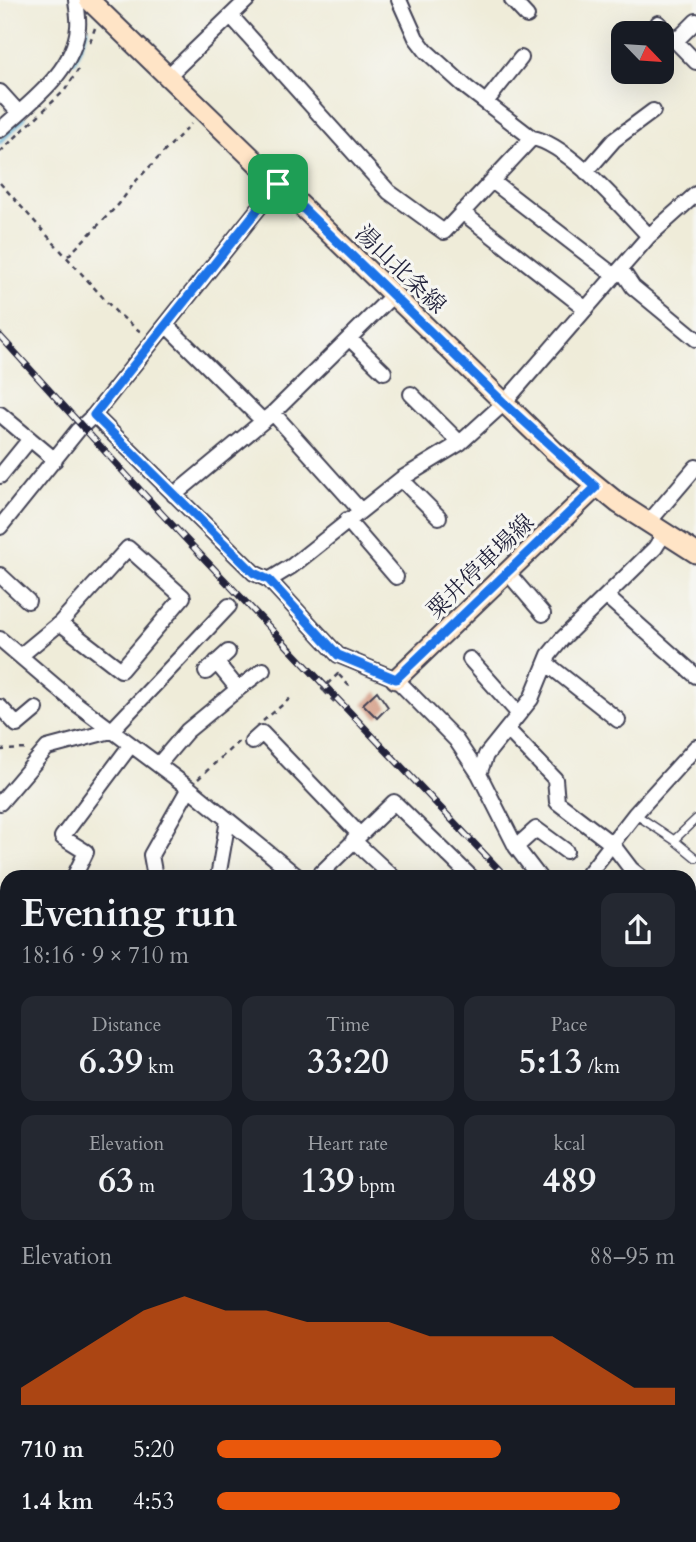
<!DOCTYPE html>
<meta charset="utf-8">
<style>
:root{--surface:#171b24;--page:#242831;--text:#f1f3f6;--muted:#9ea1a6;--accent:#ea580c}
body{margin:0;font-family:Cardo,"Noto Serif JP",serif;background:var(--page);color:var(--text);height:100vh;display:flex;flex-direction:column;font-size:26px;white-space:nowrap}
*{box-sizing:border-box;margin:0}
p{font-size:23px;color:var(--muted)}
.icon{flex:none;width:38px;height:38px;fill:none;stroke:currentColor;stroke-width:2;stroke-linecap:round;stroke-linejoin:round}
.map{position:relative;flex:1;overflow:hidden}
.sheet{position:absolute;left:0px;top:870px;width:696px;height:674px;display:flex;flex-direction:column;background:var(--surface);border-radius:21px 21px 0 0;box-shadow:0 7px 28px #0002}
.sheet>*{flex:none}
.needle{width:46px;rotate:115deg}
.tools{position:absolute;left:611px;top:21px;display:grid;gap:14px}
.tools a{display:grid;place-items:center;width:63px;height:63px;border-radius:14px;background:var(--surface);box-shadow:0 7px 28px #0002;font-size:35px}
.pin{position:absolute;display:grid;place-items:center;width:60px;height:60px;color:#fff;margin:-30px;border-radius:14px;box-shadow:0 4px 10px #0006}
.round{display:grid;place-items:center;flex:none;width:74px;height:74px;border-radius:14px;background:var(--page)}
.summary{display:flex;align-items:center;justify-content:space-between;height:119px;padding:0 21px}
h1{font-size:38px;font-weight:700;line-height:52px}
.stats{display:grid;grid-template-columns:repeat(3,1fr);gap:10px;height:119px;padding:7px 21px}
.stats div{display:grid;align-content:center;border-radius:14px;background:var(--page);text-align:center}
.stats b{font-size:35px;font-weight:700}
.stats small{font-size:19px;font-weight:400}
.stats p{font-size:19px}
.chart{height:196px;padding:14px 21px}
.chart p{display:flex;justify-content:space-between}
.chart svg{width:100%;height:126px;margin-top:7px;fill:var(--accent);opacity:.7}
ul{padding:0 21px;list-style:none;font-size:23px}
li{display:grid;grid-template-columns:112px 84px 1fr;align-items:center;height:52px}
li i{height:18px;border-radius:9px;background:var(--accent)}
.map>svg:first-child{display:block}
</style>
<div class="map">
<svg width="696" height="1542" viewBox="0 0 696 1542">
<rect width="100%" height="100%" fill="#f6f6f2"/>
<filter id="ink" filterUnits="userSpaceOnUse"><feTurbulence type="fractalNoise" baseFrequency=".0143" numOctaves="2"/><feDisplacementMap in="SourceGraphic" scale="14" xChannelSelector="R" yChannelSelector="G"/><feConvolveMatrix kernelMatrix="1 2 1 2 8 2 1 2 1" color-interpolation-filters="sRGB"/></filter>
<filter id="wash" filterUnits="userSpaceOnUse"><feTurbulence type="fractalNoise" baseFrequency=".00686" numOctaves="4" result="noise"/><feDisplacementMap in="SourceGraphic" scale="28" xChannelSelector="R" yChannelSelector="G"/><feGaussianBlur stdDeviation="1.57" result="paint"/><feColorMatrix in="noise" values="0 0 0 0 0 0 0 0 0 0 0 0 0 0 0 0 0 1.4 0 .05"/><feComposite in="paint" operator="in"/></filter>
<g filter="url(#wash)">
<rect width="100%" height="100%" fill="#efecd9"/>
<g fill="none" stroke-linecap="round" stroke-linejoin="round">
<path stroke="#5ab0d7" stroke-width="4.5" d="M74 61 87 29
M0 142 24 118"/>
</g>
<g id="blocks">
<path fill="#d39a82" d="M377 691 388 707 377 718 363 704Z"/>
</g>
</g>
<g filter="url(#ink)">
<use href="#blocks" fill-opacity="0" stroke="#414053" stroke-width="2"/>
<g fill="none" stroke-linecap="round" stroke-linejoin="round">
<defs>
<path id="lane" d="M635 814 674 840 696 858
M674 840 696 819"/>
<path id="street" d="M399 0 416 38 426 51 467 88 532 138C567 143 623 209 649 236
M512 0 527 16
M231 16 389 192 444 232 532 138
M658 23 696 62
M676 41 696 21
M168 76 247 0
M0 92 19 113
M486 102 521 58
M0 130C30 102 74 72 78 27 79 19 77 9 76 0
M586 172 614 140 653 111
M492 181 615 276
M462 212 586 309
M621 269 633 287 696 339
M166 325 263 421
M350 339 384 372
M411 394 460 443
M273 413 360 510
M0 414 55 460
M94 415 254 573 269 580 338 655 396 679 456 740 479 774 516 847 539 877
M0 476 30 439
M401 479 439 517
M174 495 273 413 393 295
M347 520 396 577
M648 523 696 467
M0 527 78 430 94 415 278 184
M508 573 543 614
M0 575 28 601
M269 580 292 566 401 479 460 443 504 403 649 236 696 194
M606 596 696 676
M0 639 74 702 189 788 298 877
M20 656 60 623 128 548 183 597 121 670 60 623
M470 659 519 714
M546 663 618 720
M206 672 228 652
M238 689 263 670
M0 707 17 725 36 709
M508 730 555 779 557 802 612 844 631 869 641 877
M252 742 262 733 359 834
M158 765 187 731 238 689 216 662
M479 774 486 755 531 699 549 655 562 639 655 548 664 534
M0 803 47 748 111 731 229 606
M353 840 393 877
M516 847 536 829 566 851
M74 877 86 852 62 837 130 746
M155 877 151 855 189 788
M218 877 228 820
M317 877 394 802 471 877
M586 877 635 814 696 747
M0 908 7 917
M690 913 696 918
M690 1189 696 1182
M690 1202 696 1208 690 1216
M0 1261 7 1255
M690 1287 696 1293
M690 1350 696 1341
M690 1367 696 1372
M690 1451 696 1444
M0 1493 7 1505
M690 1498 696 1503
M64 1536 70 1542
M156 1536 161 1542
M257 1536 262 1542
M399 1536 406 1542
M563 1536 569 1542
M36 1542 41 1536
M292 1542 298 1536
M352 1542 356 1536
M465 1542 469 1536
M541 1542 545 1536
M605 1542 610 1536"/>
<path id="secondary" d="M89 0 554 451 618 503 696 553
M396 679 596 487"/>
<path id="highway" d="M0 1528 10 1542"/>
</defs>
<use href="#lane" stroke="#414053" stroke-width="10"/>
<use href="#street" stroke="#414053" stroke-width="18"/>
<use href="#secondary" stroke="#414053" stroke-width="23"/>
<use href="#highway" stroke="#414053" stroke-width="28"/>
<path stroke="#414053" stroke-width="2.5" stroke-dasharray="5 5" stroke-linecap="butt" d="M90 42 95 28
M0 152 65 90 78 70
M0 183 116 312 142 333
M68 256 119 204 135 182 191 124
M339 675 352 689
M324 691 336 704
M263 721 293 696
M0 750 29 749
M198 779 239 741"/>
<use href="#lane" stroke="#fff" stroke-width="7"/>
<use href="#street" stroke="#fff" stroke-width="14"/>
<use href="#secondary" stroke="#ffe4c6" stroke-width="19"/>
<use href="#highway" stroke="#ffbb71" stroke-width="24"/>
<defs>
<path id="rail" d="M0 336 161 513 506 877
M690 1059 696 1065"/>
</defs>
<use href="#rail" stroke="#22223b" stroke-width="7"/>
<use href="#rail" stroke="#f6f6f2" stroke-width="4.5" stroke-dasharray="13" stroke-linecap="butt"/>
<path stroke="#414053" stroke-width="2.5" stroke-dasharray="5 5" stroke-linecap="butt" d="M324 691 322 689 338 674 339 675"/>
</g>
</g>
<g fill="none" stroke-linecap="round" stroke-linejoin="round" filter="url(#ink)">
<defs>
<path id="route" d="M278 184 504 403 596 487 396 679 338 655 269 580 254 573 94 415Z"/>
</defs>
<use href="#route" stroke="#fff" stroke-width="14"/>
<use href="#route" stroke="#1a73e8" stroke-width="9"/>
</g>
<g text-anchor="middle" stroke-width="6" stroke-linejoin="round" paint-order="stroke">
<g font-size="23" fill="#22223b" stroke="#f6f6f2">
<text transform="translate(401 269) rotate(44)" y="8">湯山北条線</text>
<text transform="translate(480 566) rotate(-44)" y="8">粟井停車場線</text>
</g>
</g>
</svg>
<div class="tools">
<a><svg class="needle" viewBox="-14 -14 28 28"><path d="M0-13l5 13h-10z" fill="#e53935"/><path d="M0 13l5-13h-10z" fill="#9ea1a6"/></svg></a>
</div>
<div class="pin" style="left:278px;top:184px;background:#1e9e55"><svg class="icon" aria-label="arrive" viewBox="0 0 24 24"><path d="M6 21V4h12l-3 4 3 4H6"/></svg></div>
<section class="sheet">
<div class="summary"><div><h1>Evening run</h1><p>18:16 · 9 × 710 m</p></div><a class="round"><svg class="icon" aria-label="share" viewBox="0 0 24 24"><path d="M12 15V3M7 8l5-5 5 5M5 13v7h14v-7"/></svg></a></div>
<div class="stats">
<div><p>Distance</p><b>6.39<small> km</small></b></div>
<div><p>Time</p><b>33:20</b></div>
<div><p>Pace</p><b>5:13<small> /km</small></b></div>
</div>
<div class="stats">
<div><p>Elevation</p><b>63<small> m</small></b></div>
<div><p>Heart rate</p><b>139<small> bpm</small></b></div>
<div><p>kcal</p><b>489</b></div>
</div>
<div class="chart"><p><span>Elevation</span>88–95 m</p>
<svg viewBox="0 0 160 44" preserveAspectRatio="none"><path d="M0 44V38L10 29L20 20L30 11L40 6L50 11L60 11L70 15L80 15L90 15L100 20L110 20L120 20L130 20L140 29L150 38L160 38V44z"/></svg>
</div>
<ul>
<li><b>710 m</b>5:20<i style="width:62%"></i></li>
<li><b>1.4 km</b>4:53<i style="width:88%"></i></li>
</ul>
</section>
</div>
